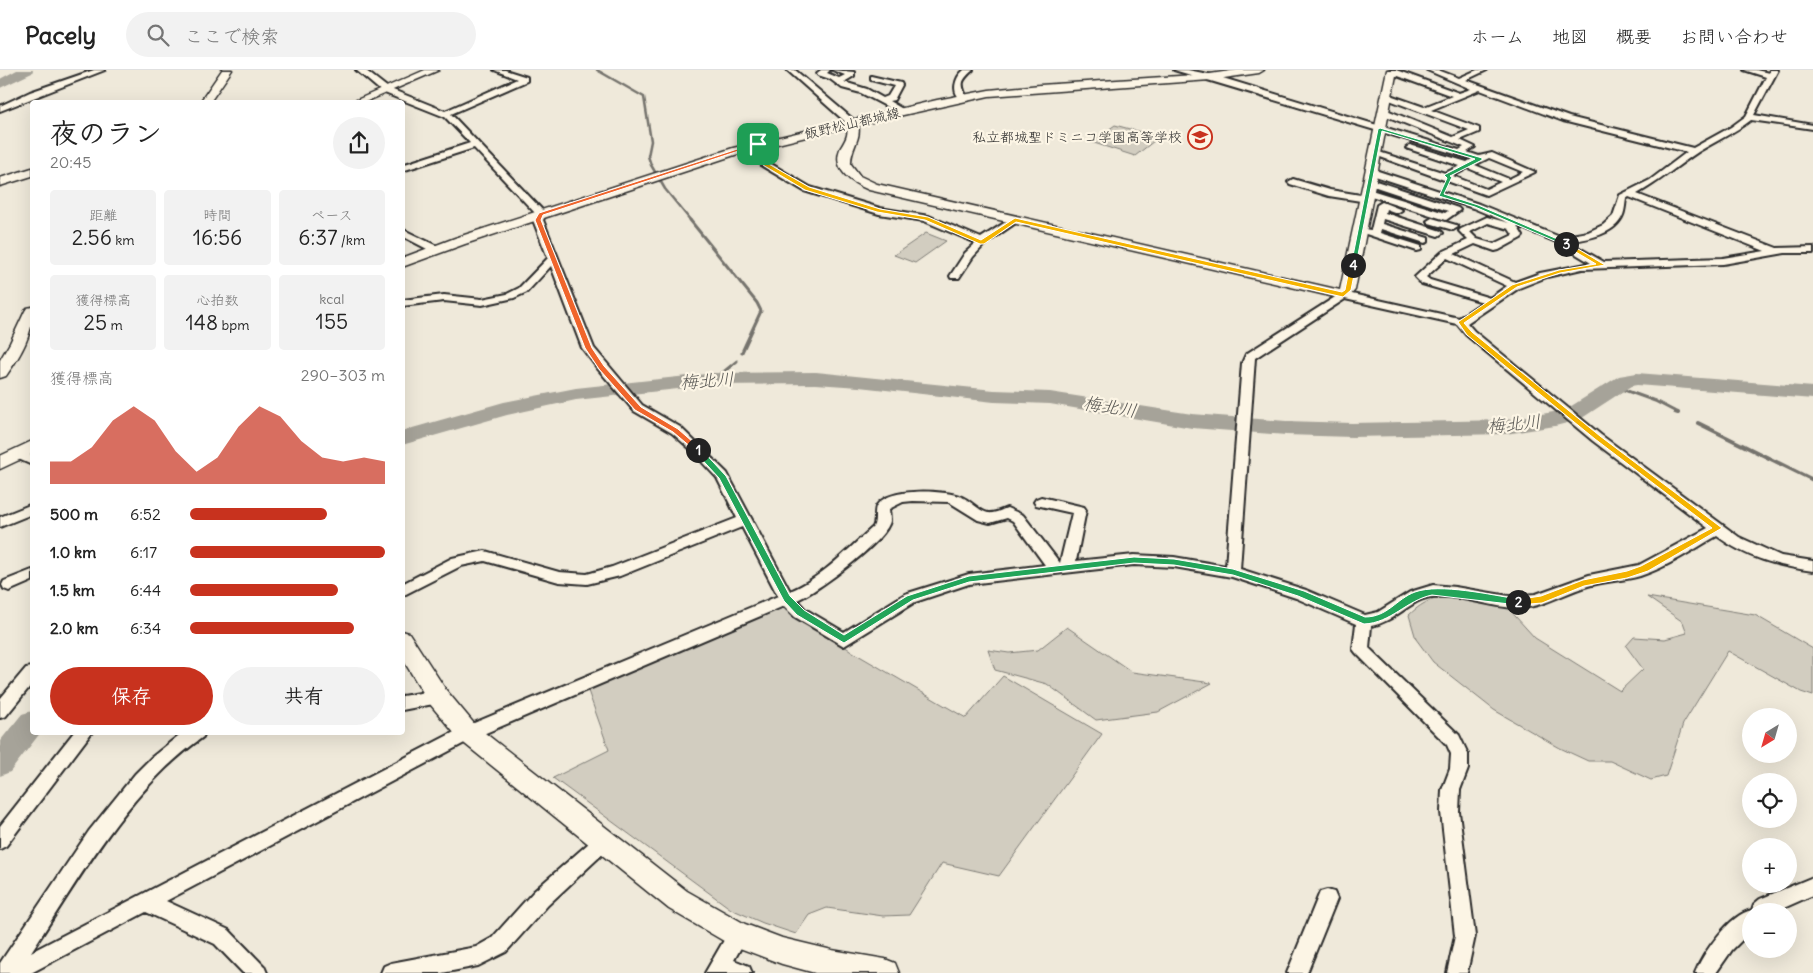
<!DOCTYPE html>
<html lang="ja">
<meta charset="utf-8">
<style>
:root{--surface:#fff;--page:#f2f2f2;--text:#222;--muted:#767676;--line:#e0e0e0;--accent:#c8321e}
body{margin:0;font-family:Delius,"Klee One",sans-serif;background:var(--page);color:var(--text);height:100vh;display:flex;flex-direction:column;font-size:19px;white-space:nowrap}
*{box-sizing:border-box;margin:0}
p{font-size:16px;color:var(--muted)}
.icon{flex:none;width:28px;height:28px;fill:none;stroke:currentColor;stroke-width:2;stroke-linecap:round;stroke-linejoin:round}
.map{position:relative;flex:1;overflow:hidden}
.side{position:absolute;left:30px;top:30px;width:375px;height:635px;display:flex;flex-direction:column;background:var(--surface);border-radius:5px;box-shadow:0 5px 20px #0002}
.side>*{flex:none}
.needle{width:32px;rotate:217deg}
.fabs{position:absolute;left:1742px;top:638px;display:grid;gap:10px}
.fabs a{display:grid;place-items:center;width:55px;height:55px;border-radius:50%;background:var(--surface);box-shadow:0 5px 20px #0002;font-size:25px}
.pin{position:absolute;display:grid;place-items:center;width:42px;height:42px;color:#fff;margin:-21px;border-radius:10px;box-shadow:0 2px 8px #0006}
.km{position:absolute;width:25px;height:25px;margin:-12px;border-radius:50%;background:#222;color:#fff;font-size:14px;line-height:25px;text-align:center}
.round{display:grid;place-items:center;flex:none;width:52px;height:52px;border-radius:26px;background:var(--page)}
.overview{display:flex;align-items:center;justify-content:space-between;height:85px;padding:0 20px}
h1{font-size:28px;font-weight:600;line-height:38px}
.metrics{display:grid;grid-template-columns:repeat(3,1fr);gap:8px;height:85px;padding:5px 20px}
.metrics div{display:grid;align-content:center;border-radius:5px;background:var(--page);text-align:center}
.metrics b{font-size:21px;font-weight:600}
.metrics small{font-size:14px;font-weight:400}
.metrics p{font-size:14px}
.chart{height:140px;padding:10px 20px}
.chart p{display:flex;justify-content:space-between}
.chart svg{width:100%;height:90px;margin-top:5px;fill:var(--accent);opacity:.7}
.primary-button{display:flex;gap:10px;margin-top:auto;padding:10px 20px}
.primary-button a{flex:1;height:58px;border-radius:30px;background:var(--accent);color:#fff;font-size:20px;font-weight:600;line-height:58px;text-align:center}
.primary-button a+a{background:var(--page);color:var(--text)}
ul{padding:0 20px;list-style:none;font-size:16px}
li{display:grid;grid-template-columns:80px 60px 1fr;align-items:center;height:38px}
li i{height:12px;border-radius:6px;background:var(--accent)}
header{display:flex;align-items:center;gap:30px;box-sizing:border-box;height:70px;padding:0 25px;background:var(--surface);border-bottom:1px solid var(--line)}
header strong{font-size:24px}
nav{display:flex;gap:28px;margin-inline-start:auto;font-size:18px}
.search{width:350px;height:45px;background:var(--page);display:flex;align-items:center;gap:12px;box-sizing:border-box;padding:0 18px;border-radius:28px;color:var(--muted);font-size:19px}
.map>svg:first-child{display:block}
</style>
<header>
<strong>Pacely</strong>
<div class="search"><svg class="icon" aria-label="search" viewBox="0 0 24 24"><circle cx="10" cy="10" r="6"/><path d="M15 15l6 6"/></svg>ここで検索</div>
<nav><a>ホーム</a><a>地図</a><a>概要</a><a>お問い合わせ</a></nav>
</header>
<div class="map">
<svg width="1813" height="903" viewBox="0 0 1813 903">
<rect width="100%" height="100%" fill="#efe9da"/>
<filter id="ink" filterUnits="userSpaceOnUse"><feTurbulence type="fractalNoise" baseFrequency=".02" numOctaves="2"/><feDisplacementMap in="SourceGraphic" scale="10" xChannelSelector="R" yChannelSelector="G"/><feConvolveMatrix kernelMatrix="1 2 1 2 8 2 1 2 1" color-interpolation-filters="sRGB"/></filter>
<g filter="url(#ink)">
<path fill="#d2cdc0" stroke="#7e7c76" d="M1115 55 1159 67 1135 86 1091 72Z
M926 163 946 171 915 193 894 185Z
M1457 527 1506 536 1535 568 1620 621 1643 599 1626 576 1634 567 1665 569 1687 563 1683 552 1647 527 1755 545 1813 579V626L1801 622 1728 581 1683 654 1666 706 1651 710 1610 691H1588L1560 678 1494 640 1433 592 1416 569 1409 545C1426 529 1434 528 1457 527Z
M784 536 856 584 966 648 1003 606 1102 664 999 806 942 793 909 845 883 846 827 838 809 845 796 864 763 853 731 839 553 708 609 680 587 618 776 538Z
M1067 557 1132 602 1212 613 1158 642 1096 650 1047 614 995 600 988 580 1009 583 1038 580Z"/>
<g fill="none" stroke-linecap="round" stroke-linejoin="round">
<path stroke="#75736d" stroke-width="2.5" d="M597 0 644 27 651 71 648 86 651 95 665 119 691 151"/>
<path stroke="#75736d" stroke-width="3" d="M690 150 757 233 761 241 742 282
M715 309 737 291
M1616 317 1655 331 1678 343"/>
<path stroke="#75736d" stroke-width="4" d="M1675 342 1678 343
M1698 353 1813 410"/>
<path fill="#a6a399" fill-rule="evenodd" d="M17 0H33L32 3 0 18V9Z
M816 302 994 320 1050 322 1192 344 1286 351 1352 353 1506 350 1565 340 1619 306 1637 303 1813 317V329L1637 315 1631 316 1579 350 1555 356 1506 364 1352 367 1286 365 1192 358 1050 334 994 332 859 317 816 314 715 315 576 330 507 345 402 375V361L504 332 576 318 715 303Z
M32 641V662H41L10 702 0 706V671L22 644Z"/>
<defs>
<path id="street" d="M94 0H105L0 41V36L30 22Z
M356 0H365L388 18 445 41 517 9 494 0H505L527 7V11L451 44 546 144 543 150 594 278 642 335 680 357 727 403 790 521C822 508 848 479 873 457 877 450 873 440 877 435 890 417 944 420 962 427 971 431 979 441 988 443 995 444 1001 440 1007 438L1023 445 1060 493 1072 443 1036 435 1034 432 1036 429 1041 427 1084 437 1086 440 1076 491 1134 485 1174 487 1226 496 1242 293 1246 284 1343 222 1459 248 1483 232 1422 214 1415 207 1442 182 1468 170 1459 161 1461 159 1487 147 1509 153 1473 138 1369 104V100H1375L1479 134 1560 167 1588 162 1603 155 1613 146 1620 125 1650 110 1687 82 1563 51 1480 20 1431 40 1479 58V62L1460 70 1475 77 1467 82 1479 86 1492 83 1535 102 1486 125 1372 84 1379 82 1445 103 1460 96 1406 78 1410 75 1467 92 1472 89 1174 0H1188L1213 5 1459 80 1464 77 1381 44V40H1387L1453 67 1469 60 1384 28 1383 26 1387 24 1424 37 1452 26 1389 3V0H1396L1459 23 1471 19 1427 0H1438L1459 8 1477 0H1487L1466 10 1569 47 1693 78 1731 57 1746 46 1766 7 1744 0H1756L1769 3 1770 0H1778L1754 45 1813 55V59L1751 50C1734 63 1716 71 1698 82 1677 96 1659 112 1637 124L1777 178 1813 177V183H1785L1723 194 1582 199 1547 207 1519 218 1467 253 1474 261 1601 365 1739 467 1781 486 1813 491V501C1778 496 1746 488 1717 466 1692 480 1668 497 1640 506 1623 511 1605 511 1588 516 1564 523 1544 537 1519 538 1490 538 1461 524 1432 527 1411 529 1395 552 1371 556L1369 578 1459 665 1468 684V699L1460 720 1459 742 1475 866 1467 903H1447L1455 866 1441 742 1442 720 1450 699 1451 684 1447 675 1356 583 1353 579 1356 554 1296 528 1232 507 1174 497 1134 495 969 514 915 532 844 576 795 547 784 536 474 668 166 831 229 860 264 896 267 903H243L215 874 146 842 31 903H0V893L89 761 135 704 152 687 183 662H205L203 667C126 722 82 805 31 882L462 658 778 526 742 457 620 506 587 514 559 512 485 491 461 496 402 526V514L452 488 485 481 559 502 587 504 612 497 737 448 717 408 688 377 672 363 634 341 598 299 582 278 551 196 527 222 514 228 482 235 444 231 402 236V230L444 225 482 229 507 224 519 218 548 188 533 150 536 144 474 78 402 101V95L470 73 445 47 382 22ZM1489 88 1523 102 1509 109 1475 95ZM1468 98 1501 112 1486 119 1453 106ZM1629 127 1765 181 1723 188 1604 192 1569 172C1587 169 1615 165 1623 145 1625 140 1625 134 1626 129ZM1488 153 1509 159 1513 165 1494 174 1477 169 1470 162ZM1517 156 1556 172 1591 193 1540 203 1515 212 1454 184 1475 174 1495 181 1499 180 1521 168 1523 166ZM1447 188 1507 216 1490 228 1430 210 1426 207ZM1345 229 1457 254 1466 265 1593 371 1708 458 1639 495 1589 505 1536 524 1509 526 1455 517 1433 515 1410 522 1378 542 1365 545 1306 520 1240 499 1255 288ZM913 431 949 432 978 450 990 453 1007 448 1013 451 1045 495 969 504 905 524 844 562 805 539 797 530C817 522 886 471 890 451 890 447 889 442 889 439L903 432Z
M787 0H795L855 51V55H849Z
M821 0H830L827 3 839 8 845 5 832 0 854 2V6L844 12 867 19 883 28 888 26 894 16 871 10V6L901 13 902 15 894 30 889 31 906 41 899 43 861 23 842 18 830 9 818 5 817 3Z
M964 0H973C961 11 960 13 967 28L963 30C950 24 955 7 964 0Z
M758 71 762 74 764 86 768 92 810 117 880 138 929 146 981 168 1012 148 1015 147 1020 150 985 174 973 187 959 208H951L950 206 965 183 976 173 924 151 879 144 804 121 762 96 756 86 754 74Z
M1293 109 1330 120 1367 126 1372 129 1367 132 1329 126 1290 114 1288 112Z
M1370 109 1458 138 1460 140 1446 150 1365 124 1363 122 1368 119 1445 143 1448 141 1367 114 1365 112Z
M1382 132 1402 140 1397 143 1386 139 1385 143 1441 161 1443 163 1438 166 1383 149 1382 154 1428 168V172L1425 173 1381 159 1380 163 1421 176V180L1417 181 1363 163V159L1371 160 1377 135Z
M1432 148 1456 155 1458 157 1453 160 1429 153 1427 151Z
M402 159 439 177 440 179 439 181H431L402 166Z
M19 380 32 386V395L14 387 13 384Z
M32 434V444L0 457V447Z
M32 500V511L9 521 4 519 2 515 4 511Z
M32 597V614L6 646 0 648V629L26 598Z
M438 620 444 622 446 627 444 632 402 640V626Z
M74 662H92L6 776 0 779V756Z
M603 763 609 766 612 772 609 778 548 835 506 882 478 896 442 903H381L384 896 391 893 476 877 492 868 534 821 597 766Z
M1813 807V825L1777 841H1751V861L1732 880 1716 903H1695C1703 883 1730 844 1752 840L1754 834 1760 829Z
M1327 820 1334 822 1337 829 1307 903H1287L1320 822Z
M738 855 745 858 748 865 734 890 749 896 752 903H705L731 858Z"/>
<path id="secondary" d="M222 0H232L210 32H200Z
M425 0H439L365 32H352Z
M1237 0H1264L1259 3 1210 10 989 26 858 55C862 69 850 79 851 94L860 106 877 114 1340 220 1387 0H1397L1355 220 1348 228 1343 229 869 120C852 113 832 100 840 79 844 72 849 66 847 57L741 83 465 174 402 197V188L455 168 733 78 937 30 989 20 1040 15 1210 4Z
M32 98V106L0 116V108Z
M32 237C35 262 20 286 6 306L0 308V290L10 273 25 241 27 238Z
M32 371V384L0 399V386Z
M402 561 409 563 446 620 476 656 687 821 745 854 782 868 832 880 885 889 895 893 899 903H815L782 894 729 874 669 839 460 670 430 634 402 588Z"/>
</defs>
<use href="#street" stroke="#2b2b2b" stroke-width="4"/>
<use href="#secondary" stroke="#2b2b2b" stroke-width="3"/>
<use href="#street" fill="#fcf5e5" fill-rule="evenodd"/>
<use href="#secondary" fill="#fcf5e5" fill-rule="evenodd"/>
</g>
</g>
<path fill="#f0652b" stroke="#fff" d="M756 73 760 74 543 145 541 150 592 278 604 296 641 337 678 359 701 379 702 380 698 383 673 362 635 340 599 299 585 278 535 150 539 143Z"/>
<path fill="#22a559" stroke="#fff" d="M695 379H701L726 406 790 526 804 540 844 565 907 526 969 506 1134 487 1174 489 1233 499 1304 521 1365 547C1388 547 1396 529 1415 522 1440 513 1491 525 1518 529L1522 532 1518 535 1432 525C1407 530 1391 553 1364 554L1298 526 1233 505 1174 495 1134 493 969 512 913 530 844 573 797 545 784 531 719 408 695 382Z"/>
<path fill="#f5b400" stroke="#fff" d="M1564 173H1568L1605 195 1560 203 1517 217 1464 253 1472 262 1600 366 1722 458 1648 501 1627 508 1584 516 1542 533 1518 535 1514 532 1515 530 1541 526 1583 510 1627 501 1641 496 1712 458 1595 369 1467 265 1458 252 1512 215 1559 200 1596 194 1564 175Z"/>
<path fill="#22a559" stroke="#fff" d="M1380 58 1482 88V90L1450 106 1452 107 1444 124 1478 135 1569 174 1564 175 1475 137 1439 126 1447 108 1444 105 1475 89 1382 61 1356 195 1351 196 1378 59Z"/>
<path fill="#f5b400" stroke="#fff" d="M758 73 760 74 762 86 767 93 809 117 880 139 928 147 981 170 1015 148 1342 222 1345 220 1350 195 1353 193 1356 195 1351 220 1343 227 1016 152 984 174H980L925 150 877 142 805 120 763 95 757 86 755 74Z"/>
<defs>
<symbol id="school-ring" viewBox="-11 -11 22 22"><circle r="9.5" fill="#fcf5e5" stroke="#c8321e" stroke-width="1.5"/><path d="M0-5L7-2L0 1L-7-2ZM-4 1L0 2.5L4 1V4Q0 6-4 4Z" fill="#c8321e"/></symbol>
</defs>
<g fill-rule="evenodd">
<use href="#school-ring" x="1186" y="53" width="28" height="28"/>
</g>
<g text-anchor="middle" stroke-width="4.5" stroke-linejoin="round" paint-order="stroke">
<g font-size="14" fill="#2b2b2b" stroke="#fcf5e5">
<text transform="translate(852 53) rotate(-13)" y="5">飯野松山都城線</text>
</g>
<g font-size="14" fill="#2b2b2b" stroke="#fcf5e5" text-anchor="end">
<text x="1182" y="72">私立都城聖ドミニコ学園高等学校</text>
</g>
<g font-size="18" font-style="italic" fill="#565552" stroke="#fcf5e5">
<text transform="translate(707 311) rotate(-4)" y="6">梅北川</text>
<text transform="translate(1110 337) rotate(9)" y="6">梅北川</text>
<text transform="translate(1514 354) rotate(-6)" y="6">梅北川</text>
</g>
</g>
</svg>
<div class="fabs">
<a><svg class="needle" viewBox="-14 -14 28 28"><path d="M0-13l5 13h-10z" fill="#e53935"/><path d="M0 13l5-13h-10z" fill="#767676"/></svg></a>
<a><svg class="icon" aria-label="locate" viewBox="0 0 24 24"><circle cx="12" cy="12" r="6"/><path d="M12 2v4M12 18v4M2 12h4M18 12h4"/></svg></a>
<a>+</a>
<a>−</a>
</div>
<div class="pin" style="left:758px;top:74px;background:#1e9e55"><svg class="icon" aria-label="arrive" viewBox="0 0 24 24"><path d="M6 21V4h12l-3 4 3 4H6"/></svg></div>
<b class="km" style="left:698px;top:380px">1</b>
<b class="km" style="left:1518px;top:532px">2</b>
<b class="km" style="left:1566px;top:174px">3</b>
<b class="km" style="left:1353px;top:195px">4</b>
<section class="side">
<div class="overview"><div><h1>夜のラン</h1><p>20:45</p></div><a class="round"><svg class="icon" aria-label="share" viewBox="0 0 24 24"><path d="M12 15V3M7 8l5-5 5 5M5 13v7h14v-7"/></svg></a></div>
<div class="metrics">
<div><p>距離</p><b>2.56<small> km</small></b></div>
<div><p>時間</p><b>16:56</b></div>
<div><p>ペース</p><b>6:37<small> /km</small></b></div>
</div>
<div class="metrics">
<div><p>獲得標高</p><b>25<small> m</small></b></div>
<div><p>心拍数</p><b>148<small> bpm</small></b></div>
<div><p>kcal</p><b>155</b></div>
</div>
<div class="chart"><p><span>獲得標高</span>290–303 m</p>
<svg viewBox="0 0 160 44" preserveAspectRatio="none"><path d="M0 44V33L10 33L20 26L30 13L40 6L50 13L60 28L70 38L80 31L90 16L100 6L110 11L120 23L130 31L140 33L150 31L160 33V44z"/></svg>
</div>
<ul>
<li><b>500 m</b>6:52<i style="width:70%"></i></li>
<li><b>1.0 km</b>6:17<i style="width:100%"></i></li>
<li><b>1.5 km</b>6:44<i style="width:76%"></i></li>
<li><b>2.0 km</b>6:34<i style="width:84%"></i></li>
</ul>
<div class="primary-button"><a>保存</a><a>共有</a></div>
</section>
</div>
